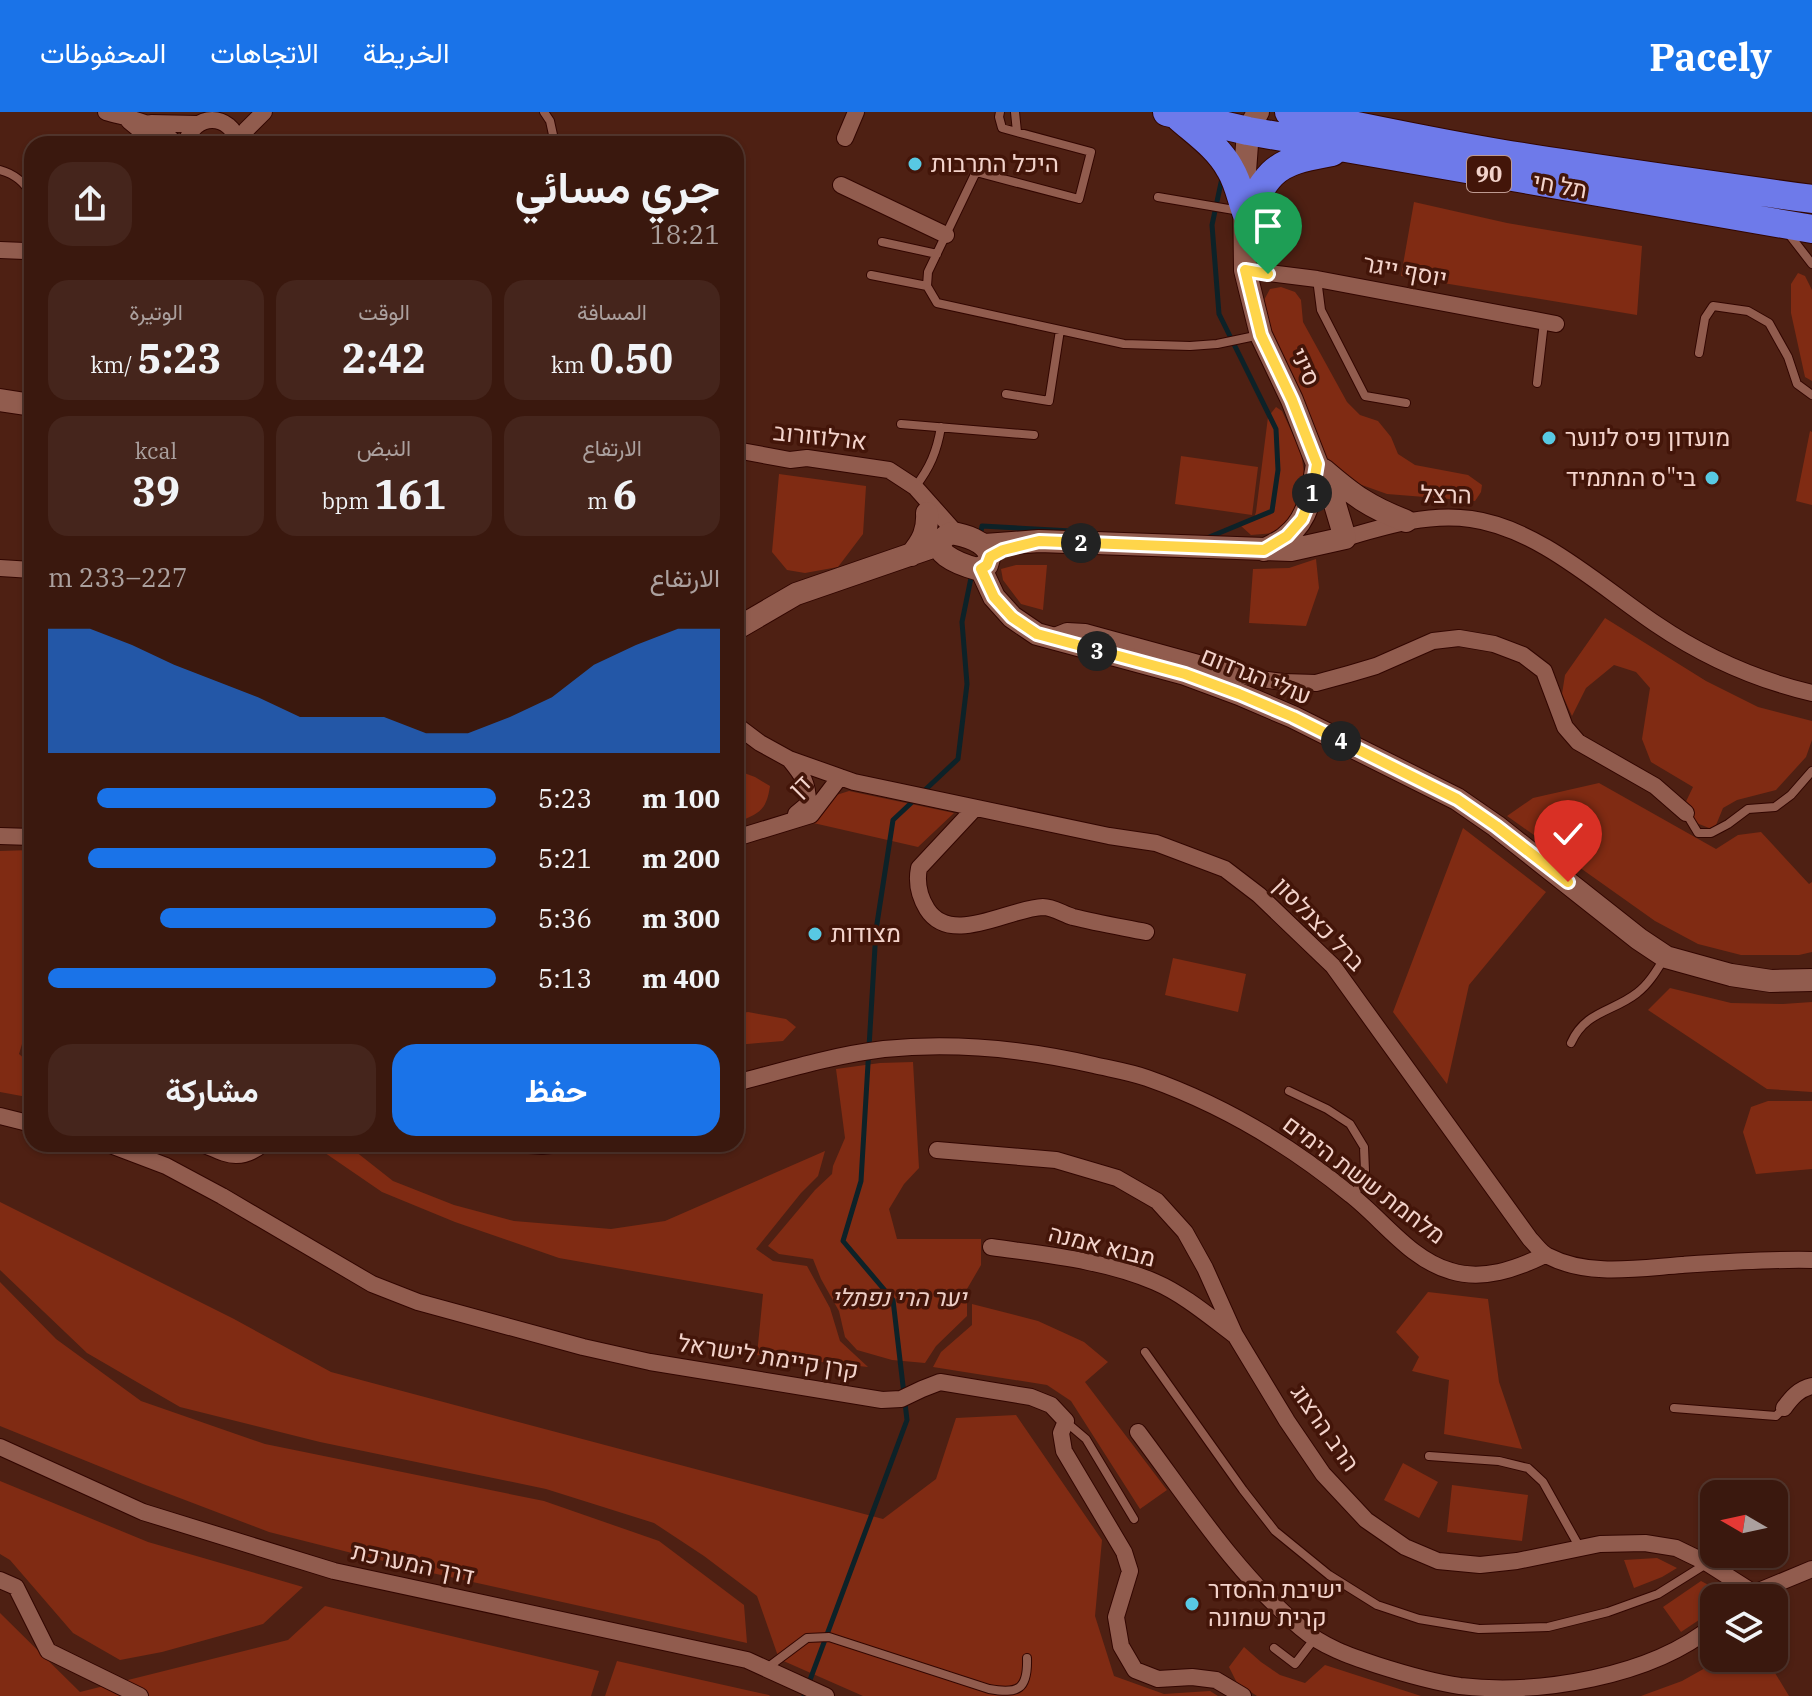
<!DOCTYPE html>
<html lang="ar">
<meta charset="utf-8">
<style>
:root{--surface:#3a180e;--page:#45251c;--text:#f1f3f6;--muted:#aba09e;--line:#54372e;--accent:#1a73e8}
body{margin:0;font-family:"IBM Plex Serif",Vazirmatn,Heebo,serif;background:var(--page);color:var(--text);direction:rtl;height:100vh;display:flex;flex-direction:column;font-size:30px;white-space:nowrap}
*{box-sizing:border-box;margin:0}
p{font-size:26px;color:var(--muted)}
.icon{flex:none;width:44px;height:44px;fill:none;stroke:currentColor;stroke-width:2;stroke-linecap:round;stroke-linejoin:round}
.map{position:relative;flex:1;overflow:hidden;direction:ltr}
.side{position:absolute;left:24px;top:24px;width:720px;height:1016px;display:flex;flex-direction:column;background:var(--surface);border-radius:24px;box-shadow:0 2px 6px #0004,0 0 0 2px var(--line);direction:rtl}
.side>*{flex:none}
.needle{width:52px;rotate:279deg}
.buttons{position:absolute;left:1700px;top:1368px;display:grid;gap:16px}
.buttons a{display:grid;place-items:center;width:88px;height:88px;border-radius:16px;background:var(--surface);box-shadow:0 2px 6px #0004,0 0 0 2px var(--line);font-size:40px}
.pin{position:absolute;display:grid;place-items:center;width:68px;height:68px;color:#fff;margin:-82px -34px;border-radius:50% 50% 50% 0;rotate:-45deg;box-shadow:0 0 8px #0007}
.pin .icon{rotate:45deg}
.km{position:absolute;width:40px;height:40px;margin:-20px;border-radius:50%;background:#222;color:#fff;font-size:22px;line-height:40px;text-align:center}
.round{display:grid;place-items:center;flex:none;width:84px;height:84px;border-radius:24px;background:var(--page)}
.headline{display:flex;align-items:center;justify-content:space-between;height:136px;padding:0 24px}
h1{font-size:44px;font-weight:700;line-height:60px}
.figures{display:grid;grid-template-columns:repeat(3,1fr);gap:12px;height:136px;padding:8px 24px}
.figures div{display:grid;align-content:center;border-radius:20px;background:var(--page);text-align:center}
.figures b{font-size:40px;font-weight:700}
.figures small{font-size:22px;font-weight:400}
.figures p{font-size:22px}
.chart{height:224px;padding:16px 24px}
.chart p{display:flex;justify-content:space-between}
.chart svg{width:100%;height:144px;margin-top:8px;fill:var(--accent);opacity:.7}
.cta{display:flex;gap:16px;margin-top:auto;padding:16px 24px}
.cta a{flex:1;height:92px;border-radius:24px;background:var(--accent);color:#fff;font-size:32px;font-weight:700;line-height:92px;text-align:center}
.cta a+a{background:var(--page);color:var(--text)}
ul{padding:0 24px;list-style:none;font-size:26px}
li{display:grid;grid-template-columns:128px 96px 1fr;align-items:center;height:60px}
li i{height:20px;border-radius:10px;background:var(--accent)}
header{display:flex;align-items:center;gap:48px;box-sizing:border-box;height:112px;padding:0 40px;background:var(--accent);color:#fff}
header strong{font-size:38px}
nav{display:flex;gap:44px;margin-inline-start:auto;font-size:28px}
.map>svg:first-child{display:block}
</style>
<header>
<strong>Pacely</strong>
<nav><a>الخريطة</a><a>الاتجاهات</a><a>المحفوظات</a></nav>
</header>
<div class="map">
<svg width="1812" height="1584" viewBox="0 0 1812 1584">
<rect width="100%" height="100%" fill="#4e2013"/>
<path fill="#802b13" d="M1414 90 1507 111 1642 134 1637 203 1401 164Z
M1798 161 1805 164 1812 178V269L1805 265 1791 201V172Z
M1281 175 1295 180 1301 188 1303 210 1347 290 1360 303 1378 309 1391 325 1398 342 1415 353 1468 363 1482 373 1481 380 1475 389 1387 382 1359 372 1344 362 1321 341 1272 230 1264 188 1270 177Z
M1276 295 1282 299 1301 340 1304 361 1300 382 1289 409 1274 421 1251 423 1240 413 1253 409 1256 400 1268 305Z
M1810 319 1812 320V393L1796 389Z
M1181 344 1258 355 1252 403 1175 392Z
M779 362 866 374 863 422 838 455 805 461 787 458 772 440Z
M1316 447 1319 476 1306 514 1249 511 1253 457 1289 456Z
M1016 453H1047L1043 498 1021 492 1003 468 1001 457Z
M1605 506 1706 569 1758 595 1812 609V628L1806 645 1776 678 1737 688 1723 696 1714 718 1679 704 1693 675 1651 650 1642 627 1650 576 1636 560 1614 553 1586 576 1572 604 1562 582 1565 563Z
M736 658 755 665 770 674C766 700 759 701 736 711Z
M1599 671 1716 737 1738 723 1761 720 1809 772 1812 770V840L1799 843H1741L1698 832 1655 809 1507 704 1533 686Z
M849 679 954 701 918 735 809 710 830 685Z
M1463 716 1546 780 1469 873 1447 972 1393 900Z
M32 738V788L28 854H32V899L19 942 32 953V976L27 985 0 980V739Z
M1173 846 1246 862 1238 900 1165 883Z
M1670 876 1731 891 1783 892 1812 890V980L1767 977 1648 898Z
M748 900 786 907 796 915 783 929 736 933V902Z
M913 950 919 1056 904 1072 889 1097 897 1127H981V1153L967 1177V1204L936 1234 925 1251 892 1248 857 1238 845 1225 839 1199 821 1167 813 1147 779 1142 768 1134 815 1078 832 1062 833 1054 845 1026 836 957 880 951Z
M1768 989H1812V1057L1756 1062 1743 1020 1751 995Z
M312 1032H346L393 1069 454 1093 514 1109 611 1117 665 1109 825 1039 818 1064 801 1081 756 1137 773 1149 807 1154 830 1196 840 1229 868 1255 757 1243 763 1182 559 1146 455 1110 382 1080Z
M0 1090 234 1207 331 1260 883 1407 936 1367 956 1306 1016 1303 1102 1428 1095 1504 1114 1564 1164 1582 1210 1579 1218 1584H863L779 1547 757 1484 704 1444 654 1411 546 1377 320 1330 180 1295 87 1241 0 1158Z
M0 1170 56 1227 141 1289 265 1332 544 1389 659 1429 744 1493 747 1531 423 1459 269 1420 143 1372 0 1314Z
M1428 1180 1488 1187 1499 1270 1522 1337 1444 1322 1449 1268 1412 1259 1419 1245 1396 1220Z
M972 1192 1038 1209 1084 1230 1108 1250 1085 1270 1167 1378 1140 1397 1071 1289 1047 1273 933 1255 941 1240 972 1213Z
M1403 1351 1438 1370 1419 1406 1384 1388Z
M0 1369 148 1430 303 1475 263 1512 162 1540 120 1548 73 1521 10 1448 0 1442Z
M1452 1373 1528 1383 1522 1429 1447 1420Z
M1657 1446 1677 1456 1662 1465 1634 1476 1624 1448Z
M1701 1469 1718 1478 1720 1486H1714V1498L1681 1520 1663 1495Z
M325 1494 599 1559 591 1584H0V1501L80 1580 288 1528Z
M1244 1535 1261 1550 1280 1563 1305 1571 1325 1553 1421 1584H1257L1237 1571 1229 1555Z
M1723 1546H1766L1789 1584H1641L1682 1569Z
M617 1549 769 1583 770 1584H605Z"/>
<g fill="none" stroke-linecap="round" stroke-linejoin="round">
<path stroke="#0d2228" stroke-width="5" d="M980 424 982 414 1090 420
M1207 426 1272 399 1278 358 1276 317 1219 202 1212 113 1222 66
M804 1584 907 1308 893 1188 843 1129 861 1069 876 818 893 708 958 647 967 572 962 510 972 461"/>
<defs>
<path id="lane" d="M544 0 550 9 555 32
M1000 0 999 5 1002 16 1091 40 1079 87 976 60 928 160 927 174 937 191 1124 232 1190 234 1217 232 1260 223
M1015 0 1017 20
M272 29 281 32
M0 58C15 62 24 70 32 83
M1158 85 1240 99
M1788 121 1812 152
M882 130 937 142
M871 163 927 174
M1317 167 1321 198 1365 284 1406 291
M1699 241 1705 206 1713 194 1748 199 1769 211 1788 245 1797 272 1812 283
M1537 271 1544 210
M1006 282 1049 289 1060 218
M901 312 1034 323
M915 375C930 356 937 339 941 315
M1686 701 1698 721H1711L1728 712 1748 697 1775 695 1791 683 1812 659
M1571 931C1585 899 1613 900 1637 881 1649 872 1657 858 1665 845
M1289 979 1327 997 1350 1012 1364 1035 1365 1059 1354 1085
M1145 1240 1243 1378 1275 1419 1329 1463 1377 1493 1419 1507 1479 1517 1548 1515 1608 1500 1658 1482 1706 1452
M1674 1296 1776 1304 1784 1296
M1066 1310 1086 1327 1134 1407
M1429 1344 1499 1349 1528 1356 1543 1370 1580 1436
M1274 1536 1295 1552 1315 1526
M767 1556 807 1526 829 1525 989 1577C1018 1582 1028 1578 1027 1546"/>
<path id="street" d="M106 0C134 8 156 10 176 32
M129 9 146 23 152 32
M151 11 197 12
M845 26 856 0
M239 31 246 18 264 0
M186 32C193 0 231 0 239 32
M841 73 946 123
M0 138 25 139 32 137
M1245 158 1317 167 1556 212
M736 338 790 348 807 346 889 358 915 375 956 421
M1345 426C1386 414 1427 401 1471 407 1538 416 1601 475 1656 512 1703 544 1757 568 1812 581
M0 456 32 458
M1052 525 1067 519 1085 520 1253 566 1283 570 1316 571 1349 562 1376 554 1433 529 1459 526 1494 532 1523 543 1544 559 1565 615 1578 630 1655 674 1686 701
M736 613 760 631 789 647 854 670 1109 724 1156 731 1225 757 1259 783 1333 854 1530 1127C1536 1133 1541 1141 1548 1144 1588 1165 1639 1156 1682 1153 1726 1150 1769 1147 1812 1148
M790 648C803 664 808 671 808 692L796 702
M975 696 919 756C916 771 919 784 927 797 951 835 1009 796 1043 795 1053 795 1063 802 1073 805 1097 811 1121 815 1146 820
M0 724 32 725
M736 726 811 703 840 665
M736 971C785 958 834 943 884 937 955 930 1025 937 1094 953 1111 957 1130 960 1147 966 1221 992 1290 1033 1351 1083 1383 1108 1411 1148 1451 1159 1483 1169 1516 1157 1545 1143
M0 1004 32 1012
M108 1032 166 1054 222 1084 372 1172 418 1190 583 1235 650 1250 882 1288 901 1287 922 1277 940 1270 1031 1285 1051 1293 1066 1309 1061 1321 1064 1339 1124 1440 1130 1459 1116 1505 1121 1534 1135 1558 1158 1567 1192 1565 1216 1568 1243 1584
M202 1032C227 1042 239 1051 263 1032
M516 1032 542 1034 561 1032
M937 1038 1056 1048 1117 1066 1157 1089 1185 1120 1205 1156 1235 1223 1287 1309 1323 1362 1366 1408 1405 1435 1438 1449 1480 1453 1517 1449 1600 1432 1645 1431 1676 1436 1707 1451 1754 1481
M991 1135C1046 1143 1104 1148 1155 1170 1183 1182 1209 1204 1233 1222
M1784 1296C1792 1285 1799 1277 1812 1274
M1138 1320C1189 1388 1236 1462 1301 1516 1323 1535 1350 1544 1377 1553 1402 1561 1433 1570 1460 1574 1539 1583 1651 1565 1714 1513
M0 1335 143 1400 334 1459 747 1548 826 1584
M0 1468 16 1475 48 1539 140 1584
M1748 1485 1754 1481 1812 1457"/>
<path id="secondary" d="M0 288 32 293
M1324 358C1353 383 1369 395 1406 409
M951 421C965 423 985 429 990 443L987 453 977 457C962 453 919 438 951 421Z
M985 433 1039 429 1291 438 1345 426 1331 379 1317 352 1292 288 1261 223 1245 158 1244 73 1248 19 1258 0
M1264 438C1272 433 1281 430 1287 424 1309 407 1313 377 1317 352
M911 443C923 429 928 418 927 401
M981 457 994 485 1012 505 1037 522 1185 562 1239 582 1293 605 1457 687 1496 714 1639 827 1666 845 1731 863 1771 869 1812 868
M736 517 796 482 941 432"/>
<path id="highway" d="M1167 0 1248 19 1812 117
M1289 0C1362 15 1436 31 1510 43 1611 59 1711 73 1812 87
M1179 5C1197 21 1218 35 1230 57 1238 70 1241 86 1246 100
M1246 100C1254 88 1261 73 1272 62 1287 47 1311 44 1332 40"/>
</defs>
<use href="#lane" stroke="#320600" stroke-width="10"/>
<use href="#street" stroke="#320600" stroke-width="18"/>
<use href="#secondary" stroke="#320600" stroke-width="24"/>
<use href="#highway" stroke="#320600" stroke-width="30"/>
<use href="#lane" stroke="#915c4e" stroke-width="8"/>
<use href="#street" stroke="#915c4e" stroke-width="16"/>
<use href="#secondary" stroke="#915c4e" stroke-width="22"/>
<use href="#highway" stroke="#6e7aea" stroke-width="28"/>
</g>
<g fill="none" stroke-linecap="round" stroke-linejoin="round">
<defs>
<path id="route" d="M1268 162 1245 158 1261 223 1292 288 1317 352 1312 382 1302 407 1287 424 1264 438 1039 429 1003 438 990 445 987 453 981 457 994 485 1012 505 1037 522 1185 562 1239 582 1293 605 1457 687 1496 714 1568 770"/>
</defs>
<use href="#route" stroke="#fff" stroke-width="16"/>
<use href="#route" stroke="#ffd54a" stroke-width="10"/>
</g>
<g fill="#58c9e3" stroke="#431509" stroke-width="3">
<circle cx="915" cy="52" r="8"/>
<circle cx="1549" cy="326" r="8"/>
<circle cx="1712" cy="366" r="8"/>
<circle cx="815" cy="822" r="8"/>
<circle cx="1192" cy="1492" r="8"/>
</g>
<g text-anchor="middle" stroke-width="7" stroke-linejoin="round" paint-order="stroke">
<rect fill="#431509" stroke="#be9a91" stroke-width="2" x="1467" y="44" width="44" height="36" rx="6"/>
<g font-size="22" font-weight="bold" fill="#f3d3cb">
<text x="1489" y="70">90</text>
</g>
<g font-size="24" fill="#f3d3cb" stroke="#431509" text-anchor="start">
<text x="931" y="60">היכל התרבות</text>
<text x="1565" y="334">מועדון פיס לנוער</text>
<text x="1696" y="374" text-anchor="end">בי"ס המתמיד</text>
<text x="831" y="830">מצודות</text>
<text x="1208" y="1486">ישיבת ההסדר<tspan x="1208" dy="28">קרית שמונה</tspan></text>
</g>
<g font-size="24" fill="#f3d3cb" stroke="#431509">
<text transform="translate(1560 74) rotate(10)" y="8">תל חי</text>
<text transform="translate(1405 159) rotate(11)" y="8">יוסף ייגר</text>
<text transform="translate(1305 255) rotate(65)" y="8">סיני</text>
<text transform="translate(820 325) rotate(6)" y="8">ארלוזורוב</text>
<text transform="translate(1446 383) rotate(1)" y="8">הרצל</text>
<text transform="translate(1256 564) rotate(22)" y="8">עולי הגרדום</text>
<text transform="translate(800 674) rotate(-45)" y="8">דן</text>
<text transform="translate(1319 812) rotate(46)" y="8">ברל כצנלסון</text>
<text transform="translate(1364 1068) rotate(37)" y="8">מלחמת ששת הימים</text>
<text transform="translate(1102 1134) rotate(14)" y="8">מבוא אמנה</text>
<text transform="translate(768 1245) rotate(9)" y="8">קרן קיימת לישראל</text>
<text transform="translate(1325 1316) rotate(55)" y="8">הרב הרצוג</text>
<text transform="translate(413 1452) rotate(12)" y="8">דרך המערכת</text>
</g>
<g font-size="24" font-style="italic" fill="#edcfc7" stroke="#431509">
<text x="899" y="1194">יער הרי נפתלי</text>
</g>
</g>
</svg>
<div class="buttons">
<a><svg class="needle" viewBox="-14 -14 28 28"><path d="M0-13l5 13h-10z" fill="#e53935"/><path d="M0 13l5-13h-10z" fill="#aba09e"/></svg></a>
<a><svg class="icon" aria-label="layers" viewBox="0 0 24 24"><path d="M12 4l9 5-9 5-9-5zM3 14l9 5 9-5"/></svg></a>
</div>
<div class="pin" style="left:1268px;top:162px;background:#1e9e55"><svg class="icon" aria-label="arrive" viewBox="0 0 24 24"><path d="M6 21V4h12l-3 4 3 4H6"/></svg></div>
<div class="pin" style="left:1568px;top:770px;background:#d93025"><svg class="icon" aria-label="check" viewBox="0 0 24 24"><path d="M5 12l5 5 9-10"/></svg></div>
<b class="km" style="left:1312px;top:381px">1</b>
<b class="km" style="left:1081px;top:431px">2</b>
<b class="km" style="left:1097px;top:539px">3</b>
<b class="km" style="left:1341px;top:629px">4</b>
<section class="side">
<div class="headline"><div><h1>جري مسائي</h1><p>18:21</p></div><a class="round"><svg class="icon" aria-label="share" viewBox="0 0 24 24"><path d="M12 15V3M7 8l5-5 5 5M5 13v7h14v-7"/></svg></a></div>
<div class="figures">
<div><p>المسافة</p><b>0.50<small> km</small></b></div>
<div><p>الوقت</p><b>2:42</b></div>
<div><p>الوتيرة</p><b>5:23<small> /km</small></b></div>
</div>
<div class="figures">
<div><p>الارتفاع</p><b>6<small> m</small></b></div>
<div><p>النبض</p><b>161<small> bpm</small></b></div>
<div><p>kcal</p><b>39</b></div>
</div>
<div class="chart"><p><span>الارتفاع</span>227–233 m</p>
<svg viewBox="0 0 160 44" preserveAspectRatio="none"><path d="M0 44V6L10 6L20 11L30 17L40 22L50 27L60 33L70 33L80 33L90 38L100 38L110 33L120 27L130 17L140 11L150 6L160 6V44z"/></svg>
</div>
<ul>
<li><b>100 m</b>5:23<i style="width:89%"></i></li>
<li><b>200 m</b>5:21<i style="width:91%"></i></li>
<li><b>300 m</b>5:36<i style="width:75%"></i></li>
<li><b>400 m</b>5:13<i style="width:100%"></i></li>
</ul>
<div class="cta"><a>حفظ</a><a>مشاركة</a></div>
</section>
</div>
